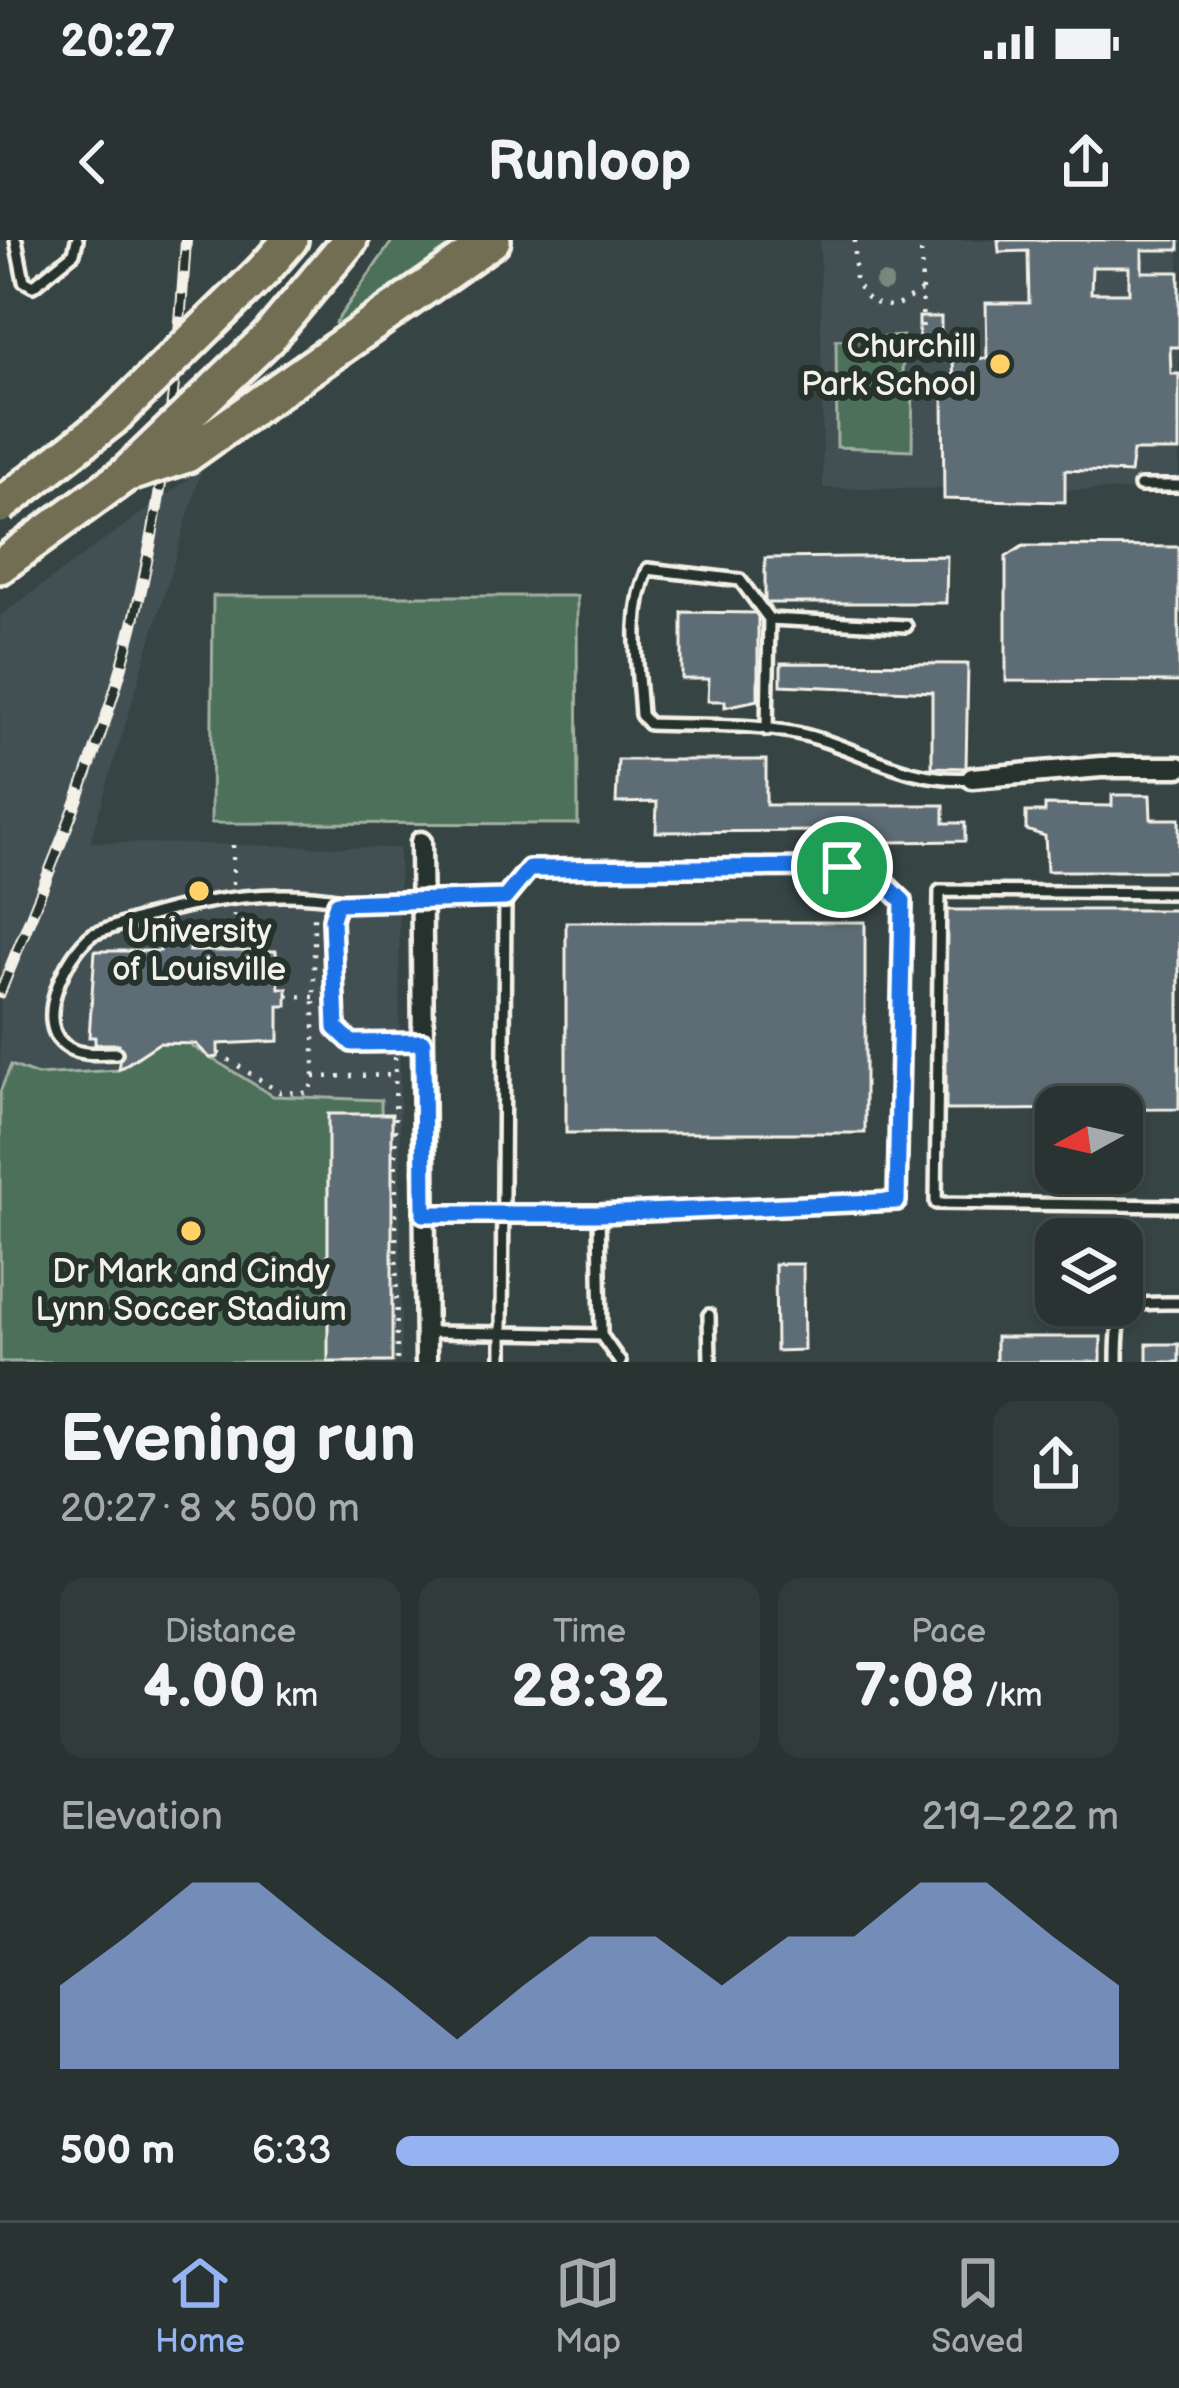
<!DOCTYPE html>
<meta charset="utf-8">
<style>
:root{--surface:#283332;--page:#303b3a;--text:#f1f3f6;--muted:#a5aaac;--line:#444e4d;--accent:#95b2f1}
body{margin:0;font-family:"Balsamiq Sans",sans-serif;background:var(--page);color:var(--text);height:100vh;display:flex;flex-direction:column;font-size:45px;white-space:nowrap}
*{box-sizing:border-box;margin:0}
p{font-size:39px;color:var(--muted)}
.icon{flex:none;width:66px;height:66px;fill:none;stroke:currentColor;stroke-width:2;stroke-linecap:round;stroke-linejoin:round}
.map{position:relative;height:1122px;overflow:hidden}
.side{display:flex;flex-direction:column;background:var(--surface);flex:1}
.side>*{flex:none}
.needle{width:78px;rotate:262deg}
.buttons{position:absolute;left:1035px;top:846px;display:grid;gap:24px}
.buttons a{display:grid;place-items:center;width:108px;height:108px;border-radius:24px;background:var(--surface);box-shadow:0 3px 9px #0004,0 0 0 3px var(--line);font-size:60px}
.pin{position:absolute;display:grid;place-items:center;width:102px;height:102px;color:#fff;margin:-51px;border:6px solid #fff;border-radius:50%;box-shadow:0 3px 12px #0007}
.round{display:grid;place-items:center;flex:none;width:126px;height:126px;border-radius:24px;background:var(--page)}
.head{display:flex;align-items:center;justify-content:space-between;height:204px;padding:0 60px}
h1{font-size:66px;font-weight:800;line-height:90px}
.figures{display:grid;grid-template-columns:repeat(3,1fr);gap:18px;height:204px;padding:12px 60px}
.figures div{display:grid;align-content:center;border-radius:24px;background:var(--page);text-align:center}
.figures b{font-size:60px;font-weight:800}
.figures small{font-size:33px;font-weight:400}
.figures p{font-size:33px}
.chart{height:336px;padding:24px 60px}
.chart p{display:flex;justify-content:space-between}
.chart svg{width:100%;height:216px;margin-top:12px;fill:var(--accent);opacity:.7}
ul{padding:0 60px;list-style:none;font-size:39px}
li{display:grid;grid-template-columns:192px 144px 1fr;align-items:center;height:90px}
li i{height:30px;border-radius:15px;background:var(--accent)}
.status{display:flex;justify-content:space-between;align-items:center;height:84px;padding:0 60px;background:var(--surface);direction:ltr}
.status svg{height:33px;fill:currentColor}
header{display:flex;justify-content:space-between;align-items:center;height:156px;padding:0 60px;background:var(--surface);font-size:54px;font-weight:800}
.dock{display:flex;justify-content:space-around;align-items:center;height:168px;border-top:3px solid var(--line);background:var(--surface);font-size:33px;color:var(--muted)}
.dock a{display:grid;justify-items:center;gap:6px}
.dock .active{color:var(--accent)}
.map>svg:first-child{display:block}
</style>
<div class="status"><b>20:27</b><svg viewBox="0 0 49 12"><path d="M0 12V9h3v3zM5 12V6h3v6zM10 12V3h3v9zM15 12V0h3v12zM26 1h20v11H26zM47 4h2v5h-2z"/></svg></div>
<header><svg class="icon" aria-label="back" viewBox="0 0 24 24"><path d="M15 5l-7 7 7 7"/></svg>Runloop<svg class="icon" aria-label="share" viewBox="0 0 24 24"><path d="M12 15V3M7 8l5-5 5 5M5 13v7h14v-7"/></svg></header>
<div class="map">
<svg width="1179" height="1122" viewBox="0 0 1179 1122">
<rect width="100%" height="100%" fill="#364443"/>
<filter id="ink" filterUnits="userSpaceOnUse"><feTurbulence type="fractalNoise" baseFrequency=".00833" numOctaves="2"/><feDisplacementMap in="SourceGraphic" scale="24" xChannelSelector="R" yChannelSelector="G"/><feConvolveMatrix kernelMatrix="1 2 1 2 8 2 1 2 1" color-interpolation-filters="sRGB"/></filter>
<g filter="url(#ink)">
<path fill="#425052" d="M820 0H1179V251L823 248Z
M202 229 90 602 399 608 401 1122H0V376Z"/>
<path fill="#4e705a" stroke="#a1b0a1" stroke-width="3" d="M393 0H473L339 87 335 83Z
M903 96 902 136H913L912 210 837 207 836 100Z
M213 356H577L578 584 211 583Z
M172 794 273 856 381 860 384 1122H0V852L11 825 37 835 119 830Z"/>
<path fill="#5d6c75" stroke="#f4f1e8" stroke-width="3" fill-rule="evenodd" d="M998 0H1179V10H1142V32H1179V107H1170L1171 134H1179V211H1133L1130 233 1065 230V262L944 259 943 151H954L953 119 987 118 986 63H1029L1028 11 999 12ZM1092 27H1129V53H1091Z
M919 77H941V101L919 100Z
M1023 306 1179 307V442L1006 441V317Z
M947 316 946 363H765V318Z
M682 372 758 373V460L725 467V461H708L709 439H682Z
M781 423 968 424 966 528 932 527V452L781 445Z
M618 520H766V565H944V583H965V601L815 603 814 591 656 592 657 562 616 563Z
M1112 555H1150L1151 579H1179V631H1047L1045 596 1026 590V572H1045V565L1112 566Z
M946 670H1179V869L946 870Z
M566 682H865V893H566Z
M158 696H191L189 711H276L279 748H287V766H279V801L218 804V817L210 818 196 804 159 803 119 829V804H95V797H89L95 711H160Z
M328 874H392V1122H328Z
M775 1024H803L804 1110 776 1111Z
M996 1097H1101V1122H996Z
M1147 1104H1179V1122H1147Z"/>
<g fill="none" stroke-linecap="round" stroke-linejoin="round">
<defs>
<path id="lane" d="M16 0 24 41 33 46 74 13 77 0
M1140 246H1179
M769 379 906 386
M767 490 769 379 740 340 648 329C628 375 638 426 641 475L649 484C695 486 746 483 791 492 855 504 904 544 972 538
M1179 653 940 651 936 963 1179 966
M423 802 352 803 336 788 333 669 344 660 505 658
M116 813C101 813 83 816 69 808 30 787 66 713 93 694 175 665 257 645 344 660
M424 974C582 977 739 968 897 961L903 661 878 637 842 627 529 629 505 658 502 1093 426 1092
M599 974 601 1095
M709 1075 710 1122
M502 1122V1093L601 1095 620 1122
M1117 1122C1117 1064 1122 1062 1179 1063"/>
<path id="street" d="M972 538 1101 527H1179
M421 602 426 1122"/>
<path id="highway" d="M263 31 290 0
M268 98 350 0
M270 156 493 0
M0 326 125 235"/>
</defs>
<use href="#lane" stroke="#f4f1e8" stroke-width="18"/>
<use href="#street" stroke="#f4f1e8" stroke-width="27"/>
<use href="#highway" stroke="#f4f1e8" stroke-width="42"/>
<path stroke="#f4f1e8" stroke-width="4.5" stroke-dasharray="3 9" stroke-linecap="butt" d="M855 0V41L870 62 894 67 921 51
M921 0 923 113
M233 605V645
M234 674V711
M287 756 314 757
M218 813 279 852 309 853 314 837V672
M395 817 397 1122
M314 837 395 835"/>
<use href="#lane" stroke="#26332d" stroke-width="9"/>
<use href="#street" stroke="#26332d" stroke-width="18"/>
<use href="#highway" stroke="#726e52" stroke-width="33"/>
<defs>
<path id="rail" d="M0 753C43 646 90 538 122 426 161 287 177 144 186 0"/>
</defs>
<use href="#rail" stroke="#f4f1e8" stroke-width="12"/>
<use href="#rail" stroke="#26332d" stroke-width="8" stroke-dasharray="22" stroke-linecap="butt"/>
<defs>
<path id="highway-bridge" d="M132 233 187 215 270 156
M125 235 268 98
M0 266 113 178 263 31"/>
</defs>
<use href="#highway-bridge" stroke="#f4f1e8" stroke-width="42" stroke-linecap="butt"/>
<use href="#highway-bridge" stroke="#726e52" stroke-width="33"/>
</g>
<circle fill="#7a877e" cx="884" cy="43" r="9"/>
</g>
<g fill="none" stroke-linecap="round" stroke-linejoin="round" filter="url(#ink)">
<defs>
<path id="route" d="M842 627 878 637 903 661 897 961 599 974H424L423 802 352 803 336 788 332 679 337 663 505 658 529 629Z"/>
</defs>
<use href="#route" stroke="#fff" stroke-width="24"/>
<use href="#route" stroke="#1a73e8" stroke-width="15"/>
</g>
<g fill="#ffd166" stroke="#26332d" stroke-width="4.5">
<circle cx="1000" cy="124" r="12"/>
<circle cx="199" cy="651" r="12"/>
<circle cx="191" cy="991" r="12"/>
</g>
<g text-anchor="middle" stroke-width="12" stroke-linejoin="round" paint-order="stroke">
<g font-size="33" fill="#f4f1e8" stroke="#26332d">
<text x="976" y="117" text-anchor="end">Churchill<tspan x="976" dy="38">Park School</tspan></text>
<text x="199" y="702">University<tspan x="199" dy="38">of Louisville</tspan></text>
<text x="191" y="1042">Dr Mark and Cindy<tspan x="191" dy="38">Lynn Soccer Stadium</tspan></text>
</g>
</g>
</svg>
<div class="buttons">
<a><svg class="needle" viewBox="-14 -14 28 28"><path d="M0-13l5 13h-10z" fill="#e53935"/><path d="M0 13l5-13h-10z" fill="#a5aaac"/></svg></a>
<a><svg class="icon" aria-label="layers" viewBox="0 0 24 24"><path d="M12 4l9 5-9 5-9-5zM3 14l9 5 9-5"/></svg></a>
</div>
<div class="pin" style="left:842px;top:627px;background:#1e9e55"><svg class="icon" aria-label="arrive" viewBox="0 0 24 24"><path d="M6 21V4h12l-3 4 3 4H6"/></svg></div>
</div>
<section class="side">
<div class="head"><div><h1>Evening run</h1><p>20:27 · 8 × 500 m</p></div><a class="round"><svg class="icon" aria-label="share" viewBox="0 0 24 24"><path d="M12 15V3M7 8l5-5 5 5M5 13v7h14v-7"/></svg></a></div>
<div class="figures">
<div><p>Distance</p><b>4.00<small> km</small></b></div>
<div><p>Time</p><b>28:32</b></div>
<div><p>Pace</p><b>7:08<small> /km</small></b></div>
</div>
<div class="chart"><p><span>Elevation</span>219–222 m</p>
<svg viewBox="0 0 160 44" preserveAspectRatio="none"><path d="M0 44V27L10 17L20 6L30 6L40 17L50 27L60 38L70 27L80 17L90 17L100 27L110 17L120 17L130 6L140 6L150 17L160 27V44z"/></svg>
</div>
<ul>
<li><b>500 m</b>6:33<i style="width:100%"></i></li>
</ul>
</section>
<nav class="dock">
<a class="active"><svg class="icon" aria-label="home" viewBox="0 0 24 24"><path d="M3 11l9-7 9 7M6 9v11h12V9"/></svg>Home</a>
<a><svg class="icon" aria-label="map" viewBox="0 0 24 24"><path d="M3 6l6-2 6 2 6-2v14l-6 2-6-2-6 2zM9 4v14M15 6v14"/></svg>Map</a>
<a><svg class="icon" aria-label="saved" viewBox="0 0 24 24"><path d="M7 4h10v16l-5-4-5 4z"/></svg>Saved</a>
</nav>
